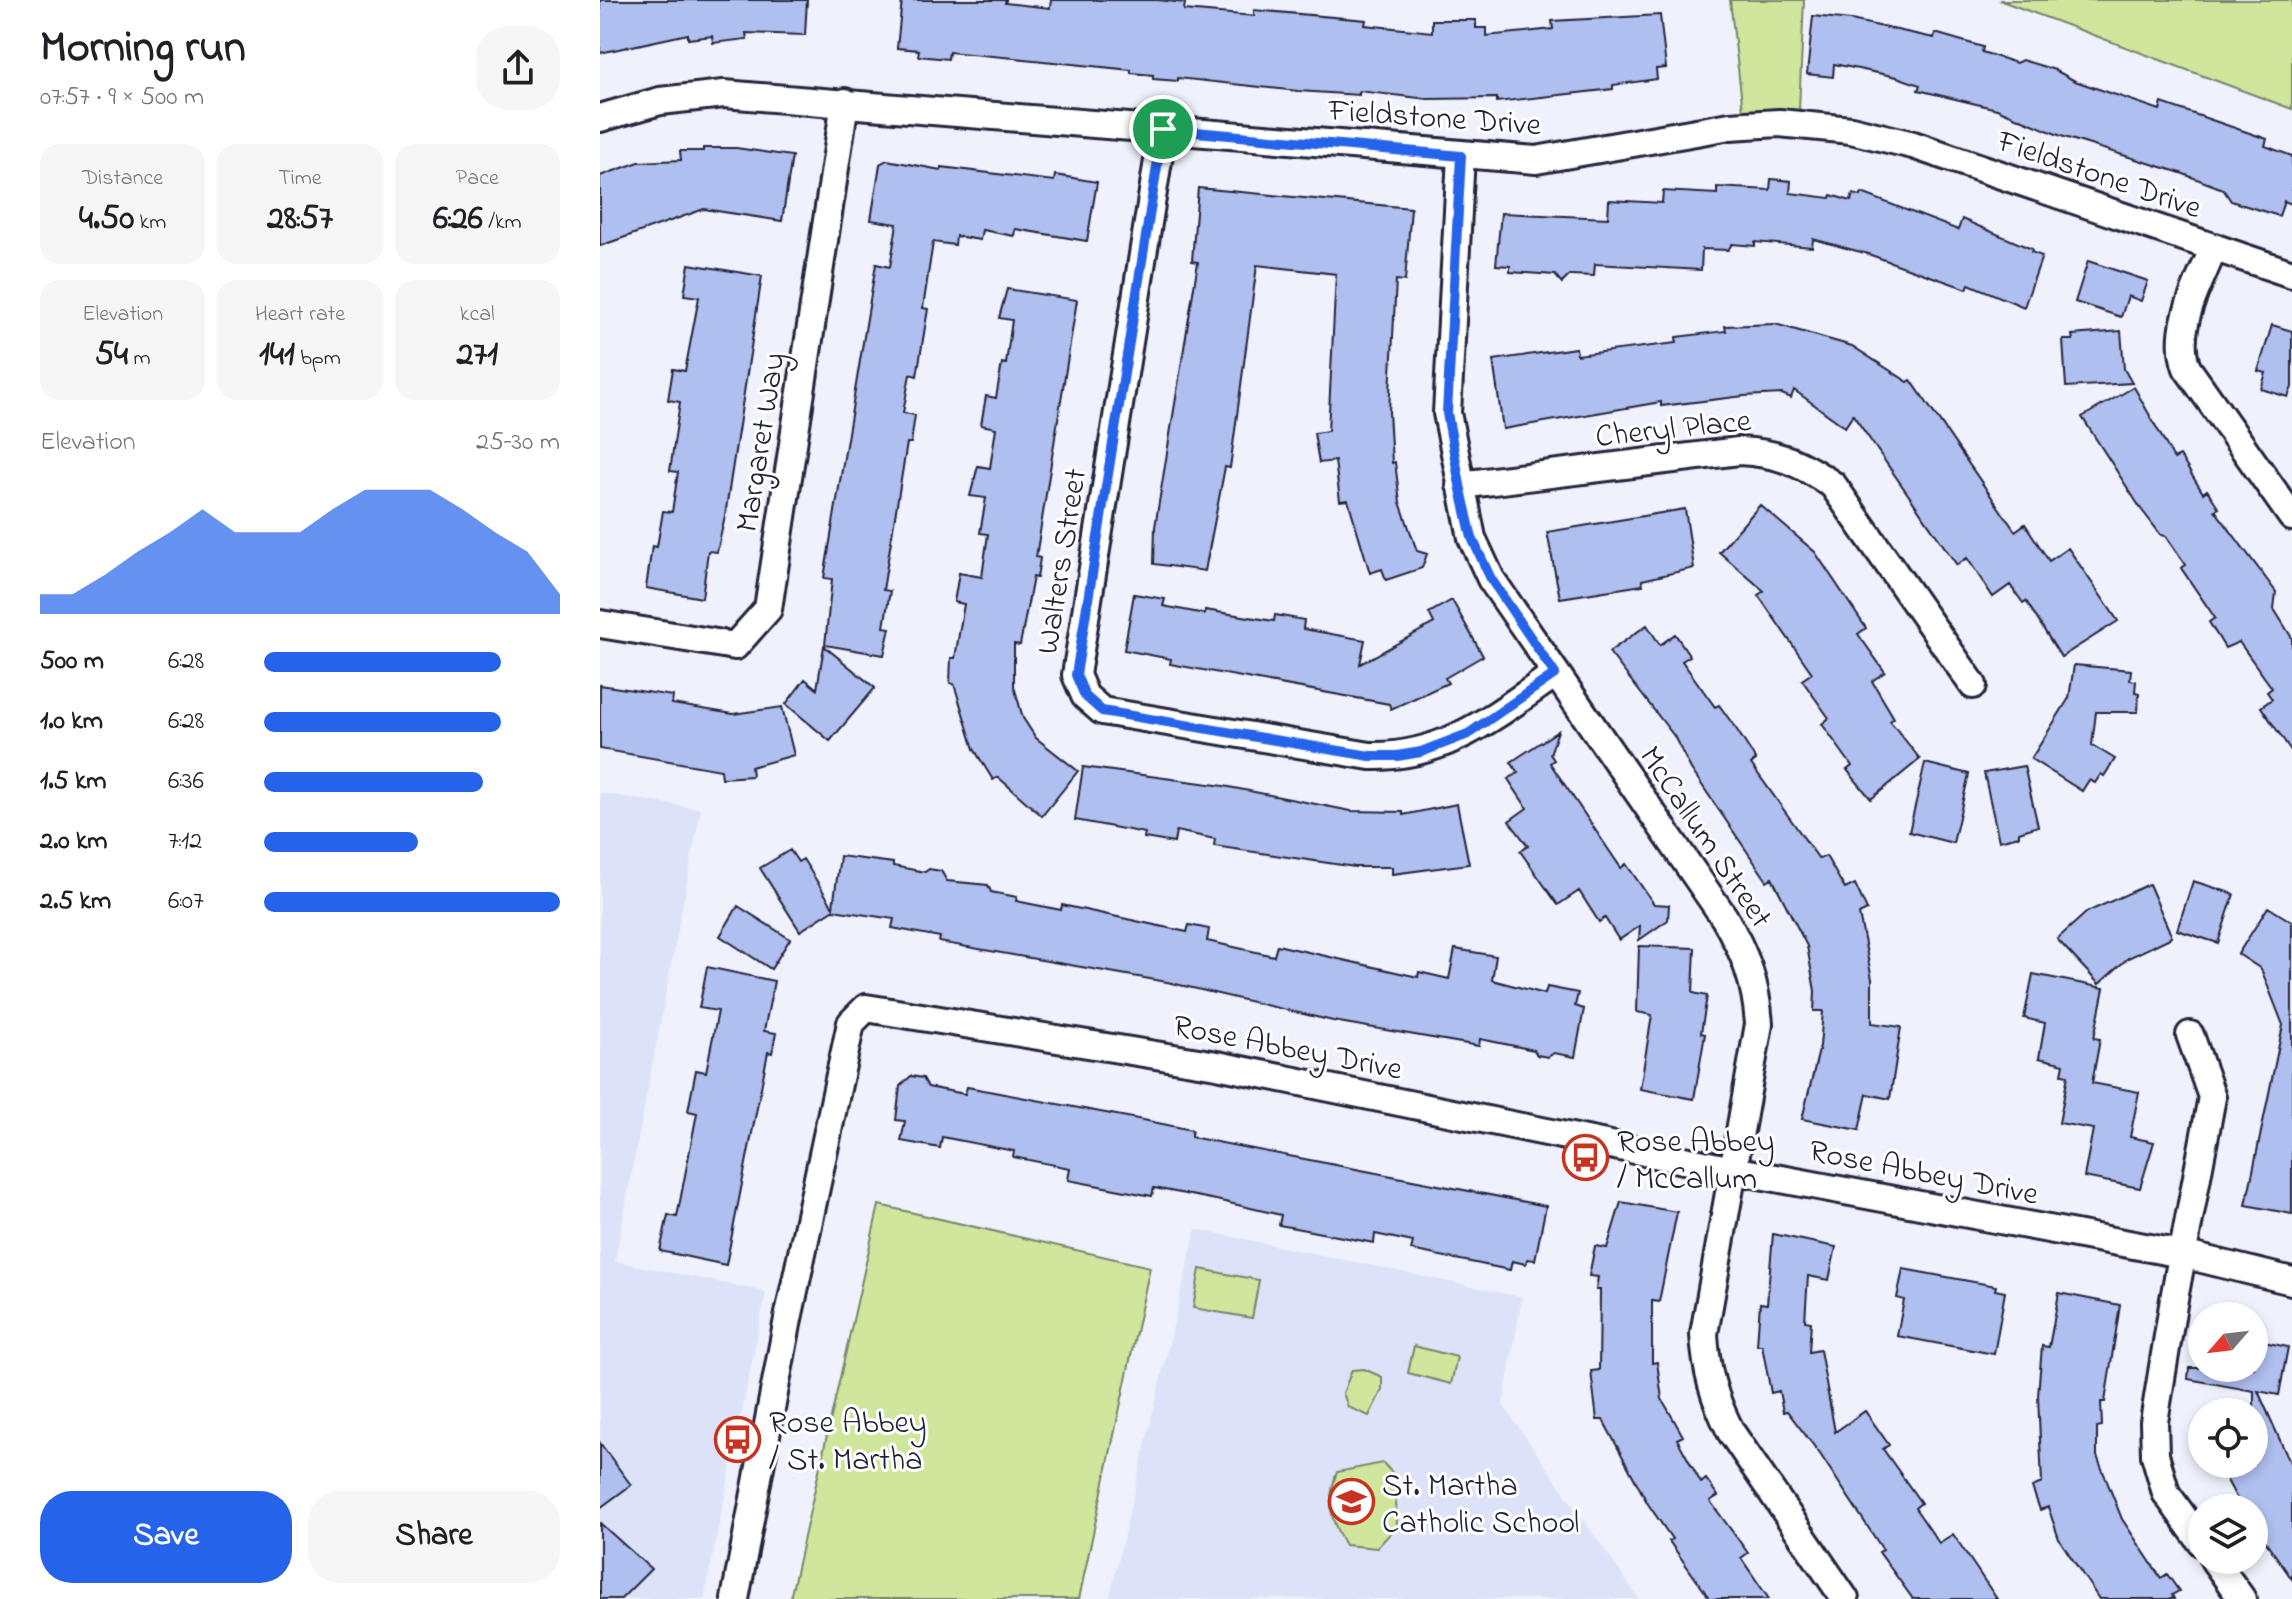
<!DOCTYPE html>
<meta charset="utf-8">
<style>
:root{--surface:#fff;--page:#f6f6f6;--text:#202124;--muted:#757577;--accent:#2563eb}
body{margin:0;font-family:"Indie Flower",sans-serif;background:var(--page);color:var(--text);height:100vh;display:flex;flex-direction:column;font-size:30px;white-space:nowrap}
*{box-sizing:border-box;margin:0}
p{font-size:26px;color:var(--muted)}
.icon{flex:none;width:44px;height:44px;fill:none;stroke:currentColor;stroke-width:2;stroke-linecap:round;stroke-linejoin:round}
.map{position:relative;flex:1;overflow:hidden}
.sheet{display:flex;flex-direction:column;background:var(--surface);width:600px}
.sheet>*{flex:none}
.needle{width:52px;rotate:242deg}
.fabs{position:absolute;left:1588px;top:1302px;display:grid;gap:16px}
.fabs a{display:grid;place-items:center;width:80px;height:80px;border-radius:50%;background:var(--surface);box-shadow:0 4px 12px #0003;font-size:40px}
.pin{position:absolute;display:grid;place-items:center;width:68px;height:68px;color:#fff;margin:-34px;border:4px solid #fff;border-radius:50%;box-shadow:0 2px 8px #0007}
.round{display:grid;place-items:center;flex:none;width:84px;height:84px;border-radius:32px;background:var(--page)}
.overview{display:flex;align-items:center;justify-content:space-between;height:136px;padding:0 40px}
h1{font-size:44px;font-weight:700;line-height:60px}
.metrics{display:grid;grid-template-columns:repeat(3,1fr);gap:12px;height:136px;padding:8px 40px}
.metrics div{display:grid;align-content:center;border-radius:20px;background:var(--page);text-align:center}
.metrics b{font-size:34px;font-weight:700}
.metrics small{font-size:22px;font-weight:400}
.metrics p{font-size:22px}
.chart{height:224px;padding:16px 40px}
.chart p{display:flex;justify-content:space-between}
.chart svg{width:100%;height:144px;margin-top:8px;fill:var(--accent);opacity:.7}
.action{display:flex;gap:16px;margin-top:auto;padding:16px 40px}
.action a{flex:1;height:92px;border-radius:32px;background:var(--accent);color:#fff;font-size:32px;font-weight:700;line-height:92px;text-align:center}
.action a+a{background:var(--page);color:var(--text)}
ul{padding:0 40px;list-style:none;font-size:26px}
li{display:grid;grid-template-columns:128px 96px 1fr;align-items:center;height:60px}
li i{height:20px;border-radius:10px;background:var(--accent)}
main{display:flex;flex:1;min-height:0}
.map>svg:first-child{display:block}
</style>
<main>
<section class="sheet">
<div class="overview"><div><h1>Morning run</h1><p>07:57 · 9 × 500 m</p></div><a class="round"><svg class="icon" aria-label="share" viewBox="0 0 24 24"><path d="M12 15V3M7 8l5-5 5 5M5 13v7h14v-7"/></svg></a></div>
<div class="metrics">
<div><p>Distance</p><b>4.50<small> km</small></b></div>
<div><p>Time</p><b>28:57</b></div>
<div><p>Pace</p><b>6:26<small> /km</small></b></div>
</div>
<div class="metrics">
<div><p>Elevation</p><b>54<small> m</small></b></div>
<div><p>Heart rate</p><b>141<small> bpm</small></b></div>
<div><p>kcal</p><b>271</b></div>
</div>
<div class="chart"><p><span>Elevation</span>25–30 m</p>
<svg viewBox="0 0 160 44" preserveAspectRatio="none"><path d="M0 44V38L10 38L20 32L30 25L40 19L50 12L60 19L70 19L80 19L90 12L100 6L110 6L120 6L130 12L140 19L150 25L160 38V44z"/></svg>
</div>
<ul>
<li><b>500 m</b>6:28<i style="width:80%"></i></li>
<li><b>1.0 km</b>6:28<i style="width:80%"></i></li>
<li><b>1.5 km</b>6:36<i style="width:74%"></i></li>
<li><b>2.0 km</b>7:12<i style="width:52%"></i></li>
<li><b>2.5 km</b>6:07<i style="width:100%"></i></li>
</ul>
<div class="action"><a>Save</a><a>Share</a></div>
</section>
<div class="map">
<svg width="1692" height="1599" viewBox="0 0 1692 1599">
<rect width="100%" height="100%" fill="#eff2fc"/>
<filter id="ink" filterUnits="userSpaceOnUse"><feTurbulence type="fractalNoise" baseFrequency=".0125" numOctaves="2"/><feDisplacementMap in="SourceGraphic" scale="16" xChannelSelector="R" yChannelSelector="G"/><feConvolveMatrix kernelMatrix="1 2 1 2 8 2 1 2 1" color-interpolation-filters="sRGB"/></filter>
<g filter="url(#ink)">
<path fill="#dce3f8" d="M0 793 101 809 15 1261 166 1292 104 1599H0Z
M596 1229 922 1297 903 1405 1039 1599H509Z"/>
<path fill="#cfe69c" stroke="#78846c" stroke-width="2" d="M1130 0H1204L1199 110 1143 111Z
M1399 0H1692V109Z
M279 1205 550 1267 479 1599H190Z
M600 1269 659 1280 652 1318 593 1308Z
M814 1346 857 1357 851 1384 808 1373Z
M764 1369 782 1377V1390L769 1416 748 1407 743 1393 752 1370Z
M783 1463 795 1476 797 1526 777 1548 745 1545C730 1520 726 1501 737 1472Z"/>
<path fill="#afbfef" stroke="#22223b" stroke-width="2" d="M0 0H207L205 35 146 33 147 39 113 43 112 36 88 39V34L0 53Z
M302 0H406L405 3 450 8 451 0H558L585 3 584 10 654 16V10L766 20 765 25 832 32V20H876V28H886V36L953 29 952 21 1060 15 1066 68 1056 69 1057 79 1013 85V89L897 102V98L828 99 759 91V95L698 91 578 78V81L553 79V75L531 73V70L414 58 349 52 348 59 318 56 319 50 297 48Z
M1213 16 1251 20 1334 38 1335 33 1383 47 1382 52 1416 63 1422 60 1455 70 1475 81 1560 110 1562 103 1667 139 1665 146 1692 156V204L1684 201 1679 216 1640 204 1631 201 1623 189 1581 173 1461 136 1397 109 1318 90 1320 85 1297 77 1234 64 1233 77 1207 74Z
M103 148H136L192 156 182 221 104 209 0 246V176L39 162 81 160 80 151H103Z
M287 160 341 170V167L454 181 455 175 497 182 487 241 415 229 414 236 382 230 380 240 356 236 355 245 333 242 323 308 328 309 317 376 310 374 303 413 315 415 311 443H307L283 590 290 591 284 627 290 628 284 655 225 645 232 579 224 578 276 264 290 267 297 224 271 220 280 164Z
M1171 179 1191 181 1190 193 1230 198 1231 195 1251 201 1253 194 1261 196 1262 193 1358 230 1362 219 1432 249 1431 252 1442 256 1424 307 1369 284 1367 289 1268 254 1213 239 1212 247 1155 242V246L1132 244 1128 250 1102 249 1101 270 995 264 994 276 970 275 962 283 955 275 910 272V266L896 265 901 213 1008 218 1009 200 1062 203 1063 191 1117 194V187L1170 190Z
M598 188 811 208 805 281 796 280 789 412 792 463 795 462 800 502 817 551 827 554 822 568 786 580 782 569 770 573 748 500 740 501 735 461 719 463 714 433 728 431 736 274 657 265 630 468 625 467 605 571 554 564 555 527 598 262 592 261Z
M1488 261 1548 281 1541 301 1528 296 1521 317 1475 302Z
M89 264 162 276 125 516 117 552 108 551 102 598 46 588 52 546 57 547 63 511 72 512 78 472 70 471 80 402 68 400 73 369 85 371 99 297 84 295Z
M407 289 477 300 436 557 440 558 437 578 433 577 420 645 414 644V686L423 718 436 738 478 771 442 816 398 777 393 780 374 749 354 684 350 683 351 658H355L364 604 354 602 359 573 382 577 388 534 380 533 386 498 370 496 378 466 390 468 396 428 381 425 386 396 396 398 402 363 406 364 412 320 399 318Z
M1175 324 1252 346 1308 382 1311 380 1415 531 1425 524 1449 561 1468 548 1518 621 1461 657 1426 601 1423 603 1410 585 1393 597 1367 558 1357 565 1253 415 1245 427 1194 390 1191 398 1182 394 1144 396 1061 406V402L903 429 893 360 976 348 977 355 1077 343 1076 337 1126 331 1125 326Z
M1672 325 1692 331V387L1688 397 1661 389 1666 373 1658 371Z
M1521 331 1524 369 1532 383 1466 387 1463 340H1473L1472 335Z
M1534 387 1574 459 1580 456 1603 493 1607 490 1619 508 1615 510 1676 592 1674 609 1692 638V752L1661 707 1672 699 1667 692 1672 688 1639 642 1625 648 1609 622 1615 618 1581 568 1586 565 1566 536 1561 535 1541 509 1482 417Z
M1160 505 1215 552 1266 628 1258 634 1285 672 1272 681 1294 718 1290 721 1320 759 1271 799 1247 770 1252 766 1222 724 1229 718 1202 680 1212 673 1158 595 1164 591 1119 552Z
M1085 509 1094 568 1042 580 1043 585 960 598 947 532Z
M534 594 565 599 563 606 605 614V610L674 621 675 615 704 620 703 629 765 640 760 664 834 623 829 613 852 600 883 656 845 678 848 683 791 709 789 704 570 664 571 659 524 650Z
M1047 625 1060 645 1075 634 1090 656 1082 661 1115 707 1119 705 1137 730 1156 760 1151 764 1219 859 1226 856 1245 889 1255 884 1267 910 1259 914 1272 979V1023L1301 1027 1290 1099 1267 1094 1259 1130 1202 1119 1220 1046 1223 1011H1214L1215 991 1207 946 1172 878 1167 881 1091 769 1074 736 1009 652Z
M224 646 275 688 230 741 186 704 205 679 217 689Z
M1474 665 1531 670 1530 680 1536 681 1535 692 1539 693 1538 712H1496L1492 745 1515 759 1504 776 1501 774 1495 783 1489 780 1482 791 1431 759 1469 698Z
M0 685 73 696 72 704 133 714 182 707 194 755 151 767 152 776 122 778 121 770 0 749Z
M958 731 950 754 954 760 950 763 1021 868 1026 864 1054 904 1069 905 1068 920 1039 940 1040 926 1019 940 1005 918 999 922 979 891 958 905 920 851 928 846 909 821 927 808 908 779 918 773 911 762Z
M1325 763 1369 774 1353 843 1309 832Z
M1424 766 1438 826 1419 832V836L1399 841 1384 773Z
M483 767 624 786 751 811 803 812V815L857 804 869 864 792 874V867H755L614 846 615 839 576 831 574 843 544 838 545 833 475 820Z
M190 850 198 862 203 859 233 907 240 856 293 863V866L325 872 329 869 341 871 347 881 388 885 391 892 417 897 416 901 461 910 462 905 587 932 589 925 609 929 607 941 674 956 677 945 818 977 819 972 849 979 855 949 896 956 892 980 945 994 947 987 978 993 975 1006 984 1009 975 1057 954 1053 948 1057 937 1055 934 1050 880 1039 879 1046 733 1021 567 982 339 942 340 937 292 928 294 919 233 910 200 931 160 868Z
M1593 881 1634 894 1618 943 1577 930Z
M1549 884 1572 937 1528 958 1499 984 1457 939 1487 912Z
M138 906 190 939 171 969 120 936Z
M1668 907 1692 922V1214L1646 1205 1683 1025 1661 969 1638 954Z
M1039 946 1095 948 1093 993 1107 996 1101 1033 1105 1034 1094 1099 1040 1089 1052 1015 1037 1012Z
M107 967 174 981 164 1031 176 1033 172 1053 168 1052 126 1265 60 1251 68 1215 77 1217 97 1113 88 1111 96 1070 106 1072 118 1011 99 1008Z
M1433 974 1504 988 1494 1038 1500 1039 1492 1083 1539 1092 1530 1137 1554 1142 1540 1188 1484 1177 1493 1129 1459 1123 1468 1075 1462 1074 1464 1064 1439 1058 1445 1023 1424 1018Z
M311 1076 323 1078 328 1087 365 1094 367 1087 543 1120 592 1130 591 1137 946 1206 935 1260 927 1259 926 1264 912 1261 910 1270 811 1250 813 1242 775 1234 774 1243 679 1225 681 1215 616 1200 554 1188 552 1196 468 1180 470 1168 413 1157 414 1151 342 1137 340 1148 301 1141 305 1121 296 1120 299 1095 300 1086Z
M1021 1202 1077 1212 1059 1302 1052 1301V1363L1057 1362 1062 1399 1083 1436 1077 1439 1101 1483 1106 1479 1118 1496 1110 1501 1148 1553 1141 1558 1169 1599H1110L1069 1541 1072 1539 1048 1504 1003 1420H997L991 1371 999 1370 1000 1290H996L998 1277 989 1276 995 1246 1007 1248Z
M1173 1234 1236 1247 1229 1280 1208 1276 1205 1321 1211 1322 1209 1352 1220 1350 1235 1432 1265 1411 1289 1445 1283 1449 1321 1503 1315 1508 1339 1543 1353 1534 1397 1599H1313L1279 1552 1283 1550 1220 1454 1187 1411 1183 1412 1179 1391 1171 1393 1162 1345H1157L1160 1303 1167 1304Z
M1303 1269 1396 1286 1395 1290 1405 1292 1394 1354 1297 1336 1304 1300 1297 1298Z
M1459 1293 1520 1305 1505 1402H1501L1502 1426 1497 1427V1456L1522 1519 1561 1578 1567 1574 1579 1591 1572 1595 1574 1599H1499L1459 1539 1448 1507 1440 1510 1432 1487 1442 1483 1438 1396 1442 1346 1449 1347Z
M1654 1340 1688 1347 1679 1395 1658 1391 1692 1467V1579L1654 1525V1508H1642L1618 1464H1654V1391L1588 1379 1589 1368H1654Z
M0 1443 31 1485 0 1508Z
M0 1523 51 1569 21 1599H0Z"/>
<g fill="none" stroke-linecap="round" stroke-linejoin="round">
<defs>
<path id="minor" d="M0 118 60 101 124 94 936 160 1130 126 1179 123 1251 130 1313 145 1692 274
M563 129 476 675 485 696 502 711 770 756C845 758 896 715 955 674
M861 156 847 413 872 538 891 579 1124 917C1145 953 1156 982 1159 1024L1104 1334C1106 1371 1114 1399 1131 1432L1245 1599
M1614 247C1599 285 1572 328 1587 368L1692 517
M860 485 1139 451C1179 453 1199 462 1233 485L1373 685
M0 624 135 646 168 609 245 102
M1590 1035 1612 1097 1574 1299 1554 1422 1555 1455 1566 1493 1602 1543
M1614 1560 1642 1599
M135 1599 188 1319 251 1023 266 1008 617 1065 1133 1170 1582 1254 1692 1281"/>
</defs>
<use href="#minor" stroke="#22223b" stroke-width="32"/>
<use href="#minor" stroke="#fff" stroke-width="26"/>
</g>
</g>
<g fill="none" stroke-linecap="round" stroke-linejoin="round" filter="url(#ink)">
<defs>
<path id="route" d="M563 129 861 156 847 413 860 485 872 538 891 579 955 674 868 734 821 752 797 756H770L502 711 485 696 476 675Z"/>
</defs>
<use href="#route" stroke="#fff" stroke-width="16"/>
<use href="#route" stroke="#2563eb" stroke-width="10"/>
</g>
<defs>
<symbol id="bus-ring" viewBox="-11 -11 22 22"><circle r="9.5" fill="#fff" stroke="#c8321e" stroke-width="1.5"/><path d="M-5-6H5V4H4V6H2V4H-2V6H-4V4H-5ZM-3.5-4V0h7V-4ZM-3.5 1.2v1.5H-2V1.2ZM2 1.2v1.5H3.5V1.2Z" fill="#c8321e"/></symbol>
<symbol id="school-ring" viewBox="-11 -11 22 22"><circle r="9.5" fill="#fff" stroke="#c8321e" stroke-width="1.5"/><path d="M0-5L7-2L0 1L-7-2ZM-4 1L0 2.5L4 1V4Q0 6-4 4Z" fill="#c8321e"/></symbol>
</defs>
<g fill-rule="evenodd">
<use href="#bus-ring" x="960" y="1132" width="51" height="51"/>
<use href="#bus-ring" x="112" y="1414" width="51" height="51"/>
<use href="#school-ring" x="726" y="1476" width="51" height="51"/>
</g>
<g text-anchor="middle" stroke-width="6" stroke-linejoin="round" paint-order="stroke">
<g font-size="32" fill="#22223b" stroke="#fff">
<text transform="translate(835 116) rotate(4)" y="11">Fieldstone Drive</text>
<text transform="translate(1500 173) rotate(19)" y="11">Fieldstone Drive</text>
<text transform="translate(1073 427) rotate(-6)" y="11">Cheryl Place</text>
<text transform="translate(159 442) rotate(-81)" y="11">Margaret Way</text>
<text transform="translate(460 561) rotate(-81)" y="11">Walters Street</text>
<text transform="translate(1107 836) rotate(56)" y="11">McCallum Street</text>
<text transform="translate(688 1046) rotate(11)" y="11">Rose Abbey Drive</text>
<text transform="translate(1324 1171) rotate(11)" y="11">Rose Abbey Drive</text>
</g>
<g font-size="32" fill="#22223b" stroke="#fff" text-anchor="start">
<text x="1017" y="1151">Rose Abbey<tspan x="1017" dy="37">/ McCallum</tspan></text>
<text x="169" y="1432">Rose Abbey<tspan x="169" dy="37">/ St. Martha</tspan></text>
<text x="782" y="1495">St. Martha<tspan x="782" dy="37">Catholic School</tspan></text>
</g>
</g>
</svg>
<div class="fabs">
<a><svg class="needle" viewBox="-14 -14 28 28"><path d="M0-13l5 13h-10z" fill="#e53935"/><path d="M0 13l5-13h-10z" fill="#757577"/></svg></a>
<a><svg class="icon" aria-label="locate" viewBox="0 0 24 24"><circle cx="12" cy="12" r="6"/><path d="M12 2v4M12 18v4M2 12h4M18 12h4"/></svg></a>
<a><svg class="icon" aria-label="layers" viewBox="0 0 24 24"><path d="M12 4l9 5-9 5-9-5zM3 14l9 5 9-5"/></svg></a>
</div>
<div class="pin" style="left:563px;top:129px;background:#1e9e55"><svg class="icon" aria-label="arrive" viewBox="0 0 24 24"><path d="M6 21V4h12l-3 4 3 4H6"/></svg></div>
</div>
</main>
